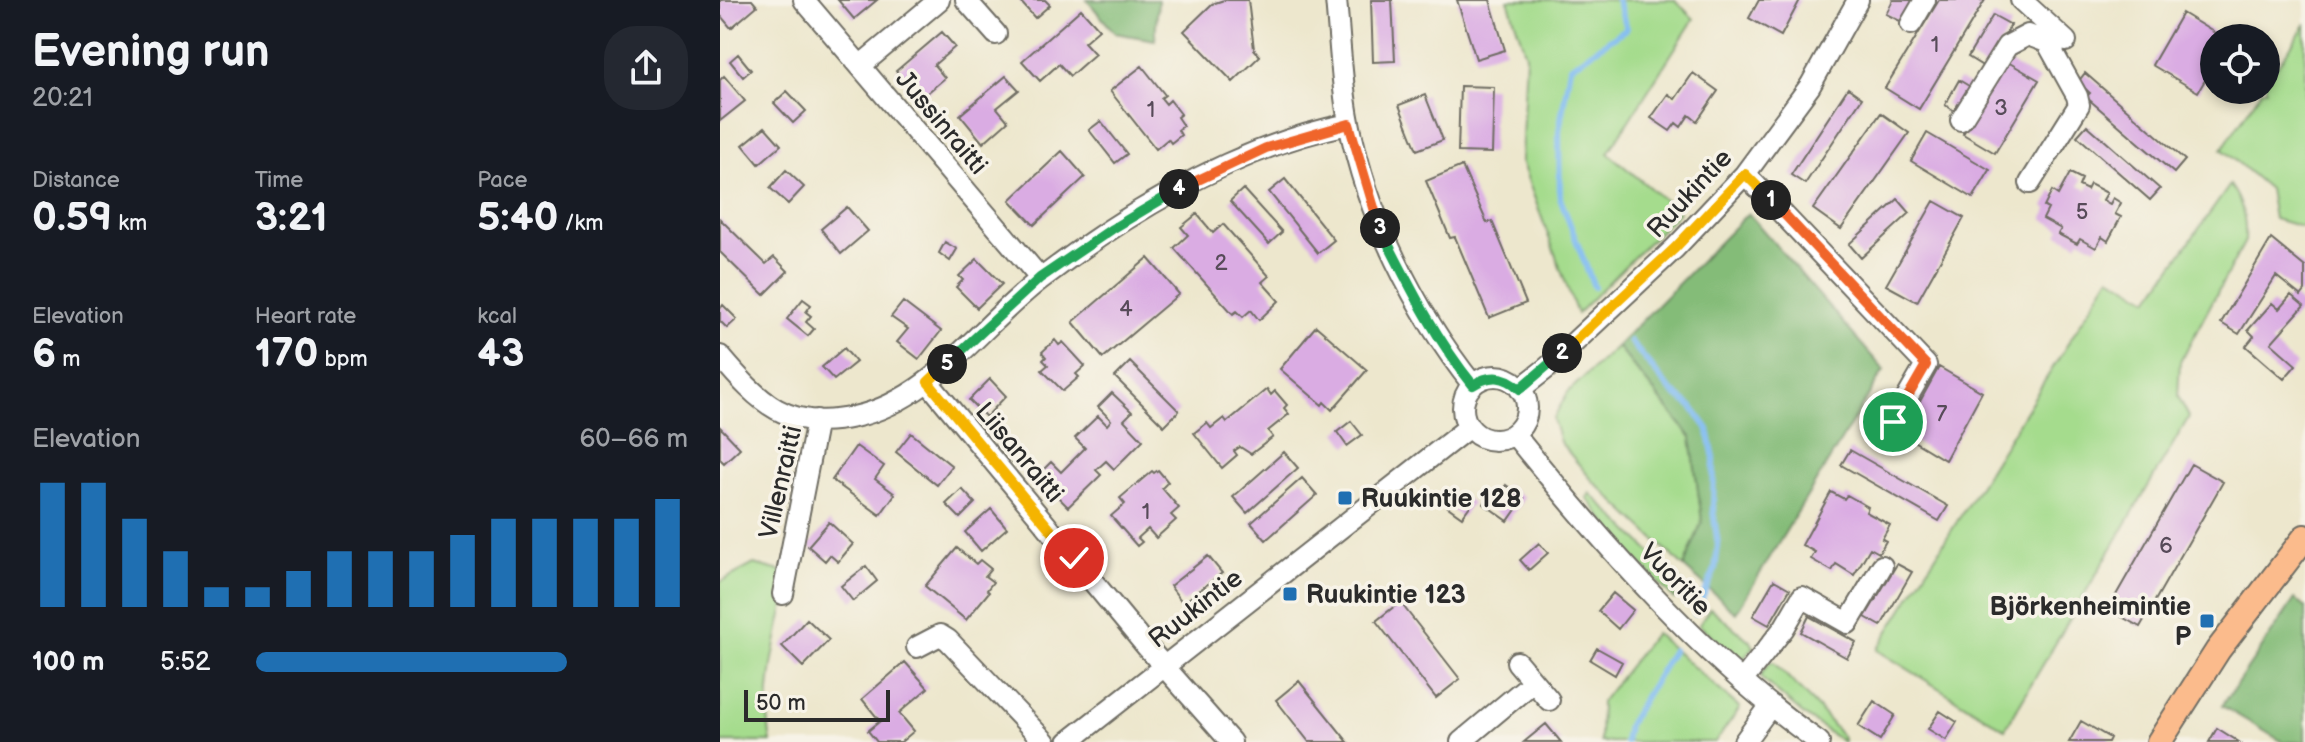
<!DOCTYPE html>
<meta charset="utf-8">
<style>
:root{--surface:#171b24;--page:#242831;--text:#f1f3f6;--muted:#9ea1a6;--accent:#1f6fb2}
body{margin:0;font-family:"Balsamiq Sans",sans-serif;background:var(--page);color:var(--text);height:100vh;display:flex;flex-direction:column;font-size:30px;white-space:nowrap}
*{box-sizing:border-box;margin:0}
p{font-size:26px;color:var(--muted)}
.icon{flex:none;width:44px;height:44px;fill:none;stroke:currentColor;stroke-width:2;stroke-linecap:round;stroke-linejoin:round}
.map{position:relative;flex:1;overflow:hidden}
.sheet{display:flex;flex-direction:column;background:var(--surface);width:720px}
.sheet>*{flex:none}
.buttons{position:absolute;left:1480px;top:24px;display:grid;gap:16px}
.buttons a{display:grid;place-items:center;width:80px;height:80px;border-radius:50%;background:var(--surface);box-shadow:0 4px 12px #0003;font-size:40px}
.scale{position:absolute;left:24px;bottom:20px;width:146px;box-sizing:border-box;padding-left:8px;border:4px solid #2b2b2b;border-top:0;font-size:22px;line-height:28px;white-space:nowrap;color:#2b2b2b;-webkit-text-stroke:6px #f7f3e8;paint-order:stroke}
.pin{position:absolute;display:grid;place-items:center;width:68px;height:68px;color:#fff;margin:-34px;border:4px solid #fff;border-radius:50%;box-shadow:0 2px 8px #0007}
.km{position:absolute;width:40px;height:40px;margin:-20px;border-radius:50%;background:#222;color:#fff;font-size:22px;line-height:40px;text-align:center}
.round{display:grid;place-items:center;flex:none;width:84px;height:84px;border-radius:32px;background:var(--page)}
.headline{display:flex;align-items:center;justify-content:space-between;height:136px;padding:0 32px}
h1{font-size:44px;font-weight:600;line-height:60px}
.metrics{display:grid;grid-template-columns:repeat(3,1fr);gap:12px;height:136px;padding:8px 32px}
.metrics div{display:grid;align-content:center}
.metrics b{font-size:40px;font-weight:600}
.metrics small{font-size:22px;font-weight:400}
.metrics p{font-size:22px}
.chart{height:224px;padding:16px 32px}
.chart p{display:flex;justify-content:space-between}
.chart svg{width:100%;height:144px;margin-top:8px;stroke:var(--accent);stroke-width:6}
ul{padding:0 32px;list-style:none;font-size:26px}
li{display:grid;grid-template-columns:128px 96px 1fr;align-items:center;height:60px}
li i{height:20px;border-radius:10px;background:var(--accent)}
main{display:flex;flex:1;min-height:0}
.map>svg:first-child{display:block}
</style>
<main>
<section class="sheet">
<div class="headline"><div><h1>Evening run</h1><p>20:21</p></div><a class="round"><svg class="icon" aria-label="share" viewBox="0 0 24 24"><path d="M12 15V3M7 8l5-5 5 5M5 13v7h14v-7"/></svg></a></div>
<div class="metrics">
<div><p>Distance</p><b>0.59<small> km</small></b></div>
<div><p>Time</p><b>3:21</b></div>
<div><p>Pace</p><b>5:40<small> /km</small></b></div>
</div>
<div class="metrics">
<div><p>Elevation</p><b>6<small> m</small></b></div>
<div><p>Heart rate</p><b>170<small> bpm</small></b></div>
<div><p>kcal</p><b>43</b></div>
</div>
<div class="chart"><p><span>Elevation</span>60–66 m</p>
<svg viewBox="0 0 160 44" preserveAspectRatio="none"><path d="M5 44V6M15 44V6M25 44V17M35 44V27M45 44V38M55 44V38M65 44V33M75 44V27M85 44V27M95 44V27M105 44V22M115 44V17M125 44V17M135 44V17M145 44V17M155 44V11"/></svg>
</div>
<ul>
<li><b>100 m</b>5:52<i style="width:72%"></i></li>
</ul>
</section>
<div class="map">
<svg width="1585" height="742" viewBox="0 0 1585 742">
<rect width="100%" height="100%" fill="#f7f3e8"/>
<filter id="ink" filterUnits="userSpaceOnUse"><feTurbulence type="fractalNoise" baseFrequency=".0125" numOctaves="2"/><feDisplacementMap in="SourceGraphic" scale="16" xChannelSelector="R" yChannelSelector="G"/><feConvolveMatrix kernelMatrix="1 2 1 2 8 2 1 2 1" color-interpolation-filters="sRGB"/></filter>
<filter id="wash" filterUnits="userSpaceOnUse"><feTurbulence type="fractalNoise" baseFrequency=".006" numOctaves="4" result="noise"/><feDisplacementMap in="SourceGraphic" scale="32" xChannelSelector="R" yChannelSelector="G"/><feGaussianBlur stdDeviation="1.8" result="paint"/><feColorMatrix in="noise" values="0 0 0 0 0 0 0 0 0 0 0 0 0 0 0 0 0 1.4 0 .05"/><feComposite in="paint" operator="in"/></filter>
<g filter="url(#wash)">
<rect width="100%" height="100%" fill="#ede7cd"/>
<path fill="#a5dc8d" stroke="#68845c" stroke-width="2" d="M788 0H955L974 19 888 153 959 212 857 314 801 161 806 55Z
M1585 25V228L1554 219 1549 189 1502 149 1542 90H1546V83Z
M1510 185C1523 203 1526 219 1525 241L1460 362 1458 396 1469 417 1285 729 1157 650 1390 276 1429 299Z
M897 346 971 437 982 521 964 567 872 480 840 442 833 419 848 392Z
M870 493 962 583 954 599 906 549 867 498Z
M34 564 71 574C60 628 41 688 51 742H0V582Z
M990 608 1031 642 1034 647 1023 659H1019L979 625Z
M935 633 1020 708 995 742H880L881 702Z
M1053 662 1099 709 1123 737V742L1084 715 1043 680 1041 675 1049 663Z"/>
<path fill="#84bc78" stroke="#587452" stroke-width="2" d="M367 0H438L435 40 395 33Z
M1028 213 1164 370 1016 613 964 567 982 521 971 437 897 346Z
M1575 599 1585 608V742H1563L1502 706Z"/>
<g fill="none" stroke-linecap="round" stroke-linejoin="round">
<path stroke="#7fbbf2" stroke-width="6" d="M874 287 840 198 839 131 850 67 907 28 897 0
M910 341 951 391 972 407 988 429 994 459 993 510 998 545 995 570 975 614
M905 742 908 725 953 650"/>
</g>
<g id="blocks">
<path fill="#daace3" d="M0 0H32L37 6 11 28 0 15Z
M118 0H157L134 19Z
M299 0H325L330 5 315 18Z
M504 0H528L534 49 540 56 513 82 464 31 492 4Z
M651 0H672L675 61 653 62Z
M737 0H770L785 50 756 59Z
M1039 0H1080L1061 36 1029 18Z
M1173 0H1195L1184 23 1166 14Z
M1219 0H1265L1199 109 1165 88Z
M361 9 379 29 364 42 375 54 350 76 339 64 320 81 302 61Z
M1462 13 1503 38H1494V65L1478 92 1432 65Z
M1273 15 1291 25 1266 68 1248 57Z
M222 32 235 47 214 65 225 78 200 99 176 71Z
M18 54 31 70 23 77 10 61Z
M1286 61 1319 80 1275 153 1243 134Z
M422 66 445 95 441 98 446 104 450 100 461 114 457 117 463 126 458 130 461 135 451 143 448 139 436 149 390 91Z
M973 73 998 91 977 121 969 115 961 127 956 123 950 131 931 118 948 94 955 99Z
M1365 73 1465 160 1454 173 1366 97 1370 93 1358 82Z
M4 76 25 101 0 121V80Z
M286 76 299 90 277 108 288 121 263 143 240 115Z
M1239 80 1254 89 1240 114 1225 105Z
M740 86 774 87 772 153 738 152Z
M1128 88 1142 98 1085 184 1071 175Z
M67 91 86 111 73 123 54 103Z
M705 95 723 140 697 150 679 105Z
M1161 113 1189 133 1121 229 1093 209Z
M381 121 407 154 395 163 369 130Z
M1367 125 1440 189 1430 200 1357 136Z
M45 127 61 145 39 164 23 145Z
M1207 133 1270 170 1253 198 1191 161Z
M342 151 365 177 314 225 290 200Z
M742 166 767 223 772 221 806 303 769 318 735 237 730 238 706 181Z
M66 170 84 187 68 204 50 188Z
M1350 173 1362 179 1359 186 1367 190 1370 184 1387 193 1383 200 1390 204 1393 198 1401 203 1395 214 1401 217 1388 241 1382 237 1376 248 1360 239 1357 244 1338 234 1341 229 1323 219 1328 209 1324 207 1332 191 1338 195Z
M565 179 614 240 598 253 549 192Z
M523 189 562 232 549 244 510 201Z
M1178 199 1190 213 1141 258 1129 244Z
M1214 201 1244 218 1197 302 1166 285Z
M127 207 148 231 121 254 101 229Z
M477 214 493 233 503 224 549 276 542 282 559 301 539 320 531 310 523 317 517 311 513 314 454 248 468 235 461 227Z
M0 219 46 264 54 257 68 271 44 295 0 252Z
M1551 239 1585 267V291L1581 296 1556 276 1519 334 1501 323Z
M225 242 237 249 230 261 219 253Z
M428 258 459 294 383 358 353 322Z
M257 259 282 284 257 308 236 287 243 280 239 276Z
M1571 295 1584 306 1551 343 1576 365 1564 379 1526 346 1534 336 1528 330 1552 303 1559 309Z
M83 299 91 305 86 312 91 316 86 322 94 329 88 336 67 319Z
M183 302 221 331 199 359 177 342 188 329 171 317Z
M3 305 17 319 7 328 0 321V309Z
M596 326 647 370 612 410 604 402 602 405 560 369Z
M335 340 339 345 343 342 365 366 356 374 359 377 343 391 322 370 328 365 323 360 326 357 322 352Z
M124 348 136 362 114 380 102 367Z
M410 362 459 411 444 426 395 377Z
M1219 367 1262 392 1225 460 1182 434Z
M270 379 286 396 266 417 249 400Z
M547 389 551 395 555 391 567 405 564 408 569 414 548 431 553 437 531 454 520 447 514 451 517 455 502 468 474 433 487 423 491 428 504 418 507 422Z
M392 393 412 412 404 420 423 440 394 469 386 461 376 470 381 475 348 507 317 476 331 462 341 472 365 448 355 438 378 416 387 425 391 420 378 407Z
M631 421 642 435 627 446 617 432Z
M0 427 20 448 4 463 0 459Z
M191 433 232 466 217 485 176 452Z
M136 446 164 466 155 479 175 494 160 515 112 480Z
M1130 450 1228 506 1219 521 1121 465Z
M564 452 578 468 527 513 513 497Z
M1471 464 1503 482 1420 627 1388 609Z
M438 470 448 482 442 488 459 508 451 515 456 520 436 538 428 529 418 538 422 542 417 546 391 516 405 504 400 498 432 471 434 473Z
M582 478 597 495 546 540 531 523Z
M786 485 804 498 788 521 764 504 772 491 778 496Z
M242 489 255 503 240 518 226 504Z
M1111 492 1124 499 1127 495 1148 507 1146 512 1170 525 1162 539 1166 541 1159 553 1150 548 1134 575 1116 564 1112 571 1091 559 1095 552 1082 545Z
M739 493 752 503 742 517 728 507Z
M271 509 287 528 261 551 245 532Z
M109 522 133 544 118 562 110 555 105 561 88 546Z
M819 543 828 553 809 570 800 560Z
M237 548 256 564 260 560 271 569 265 576 273 582 267 590 269 592 246 620 205 586Z
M488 556 502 573 463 603 450 586Z
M1177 564 1192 572 1161 626 1145 617Z
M146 566 157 581 133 601 121 586Z
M1054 580 1070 589 1049 625 1033 616Z
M893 593 913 610 898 629 878 611Z
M680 602 740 679 716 698 656 621Z
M1089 616 1136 642 1127 658 1081 632Z
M87 619 109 640 83 667 62 646Z
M877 648 902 662 895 675 870 660Z
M185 662 208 688 179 713 194 731 181 742H157L148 731 160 721 142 699Z
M579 681 628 742H589L556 700Z
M1154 701 1175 715 1160 740 1138 726Z
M1220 711 1237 722 1226 740 1208 729Z
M1361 721 1390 738 1388 742H1349Z
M826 724 841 742H804Z
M1497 728 1519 742H1489Z"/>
</g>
</g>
<g filter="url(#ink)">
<use href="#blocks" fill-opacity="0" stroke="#6f6d64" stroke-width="2"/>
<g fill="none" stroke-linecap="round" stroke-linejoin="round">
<defs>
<path id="minor" d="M84 0 320 278
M246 0 276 34
M616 0C620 40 621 82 629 122 646 214 695 312 753 385
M1301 0 1346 41
M1191 24 1205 0
M140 66 219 0
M1241 120 1287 46 1308 35 1327 42 1357 96 1359 105 1310 183
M1025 174 1206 365 1173 422
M0 356C39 402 68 432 134 417 213 400 261 324 322 278 411 210 518 146 629 124
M743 408a32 32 0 1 1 64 0a32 32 0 1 1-64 0Z
M208 382 427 647 511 742
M800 389 827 368 955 248 1025 174 1090 86 1138 0
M794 434C882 543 984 661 1099 742
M63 594 97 420
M197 647 220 635 228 640 325 742
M797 662 829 700
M1023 680 1064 628 1082 597 1128 623 1162 566
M348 742 749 427
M741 742 813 682
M1024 742 1051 705"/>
<path id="major" d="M1439 742 1498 650 1585 537"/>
</defs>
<use href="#minor" stroke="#6f6d64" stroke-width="24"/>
<use href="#major" stroke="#6f6d64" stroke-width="28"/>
<use href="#minor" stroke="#fff" stroke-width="20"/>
<use href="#major" stroke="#fbbb8c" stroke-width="24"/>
</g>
</g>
<g fill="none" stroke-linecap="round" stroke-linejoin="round" filter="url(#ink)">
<defs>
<path id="split-1" d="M1051 200 1206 365 1173 422"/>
<path id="split-2" d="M842 353 955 248 1025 174 1051 200"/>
<path id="split-3" d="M660 228C688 283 714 337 753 385 770 374 785 375 800 389L842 353"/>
<path id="split-4" d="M459 189 546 148 629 124 660 228"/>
<path id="split-5" d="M227 364 320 278 392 229 459 189"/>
<path id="split-6" d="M227 364 208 382 354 558"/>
</defs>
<use href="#split-1" stroke="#fff" stroke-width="16"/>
<use href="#split-2" stroke="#fff" stroke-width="16"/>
<use href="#split-3" stroke="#fff" stroke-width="16"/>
<use href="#split-4" stroke="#fff" stroke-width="16"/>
<use href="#split-5" stroke="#fff" stroke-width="16"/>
<use href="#split-6" stroke="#fff" stroke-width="16"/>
<use href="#split-1" stroke="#f0652b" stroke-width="10"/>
<use href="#split-2" stroke="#f5b400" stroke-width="10"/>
<use href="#split-3" stroke="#22a559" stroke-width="10"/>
<use href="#split-4" stroke="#f0652b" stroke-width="10"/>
<use href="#split-5" stroke="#22a559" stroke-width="10"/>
<use href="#split-6" stroke="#f5b400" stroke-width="10"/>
</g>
<g fill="#1f6fb2" stroke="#f7f3e8" stroke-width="3">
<rect x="617" y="490" width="16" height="16" rx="4"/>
<rect x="562" y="586" width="16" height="16" rx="4"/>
<rect x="1479" y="613" width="16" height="16" rx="4"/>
</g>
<g text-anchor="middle" stroke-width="7" stroke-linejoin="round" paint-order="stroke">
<g font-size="22" fill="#574b59">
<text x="1215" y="52">1</text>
<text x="1281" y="115">3</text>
<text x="431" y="117">1</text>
<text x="1362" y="219">5</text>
<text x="501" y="270">2</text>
<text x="406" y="316">4</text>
<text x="1222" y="421">7</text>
<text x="426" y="519">1</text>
<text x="1446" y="553">6</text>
</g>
<g font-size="26" fill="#2b2b2b" stroke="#f7f3e8">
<text transform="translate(222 122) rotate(50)" y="9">Jussinraitti</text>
<text transform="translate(969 193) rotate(-47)" y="9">Ruukintie</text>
<text transform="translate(300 452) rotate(50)" y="9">Liisanraitti</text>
<text transform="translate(60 482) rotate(-77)" y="9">Villenraitti</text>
<text transform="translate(956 579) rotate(46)" y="9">Vuoritie</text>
<text transform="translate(475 608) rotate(-38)" y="9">Ruukintie</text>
</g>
<g font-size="26" font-weight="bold" fill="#2b2b2b" stroke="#f7f3e8" text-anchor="start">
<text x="641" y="507">Ruukintie 128</text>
<text x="586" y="603">Ruukintie 123</text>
<text x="1471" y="615" text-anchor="end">Björkenheimintie<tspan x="1471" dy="30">P</tspan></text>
</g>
</g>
</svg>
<div class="buttons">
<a><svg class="icon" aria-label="locate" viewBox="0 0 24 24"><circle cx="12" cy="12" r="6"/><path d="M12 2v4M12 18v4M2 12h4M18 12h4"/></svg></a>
</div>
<div class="scale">50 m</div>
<div class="pin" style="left:1173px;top:422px;background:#1e9e55"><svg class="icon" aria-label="arrive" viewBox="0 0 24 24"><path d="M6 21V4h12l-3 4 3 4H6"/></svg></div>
<div class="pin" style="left:354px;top:558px;background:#d93025"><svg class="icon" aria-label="check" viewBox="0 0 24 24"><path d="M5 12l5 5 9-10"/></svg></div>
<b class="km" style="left:1051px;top:200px">1</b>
<b class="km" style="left:842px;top:353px">2</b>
<b class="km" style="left:660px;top:228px">3</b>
<b class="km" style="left:459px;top:189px">4</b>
<b class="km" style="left:227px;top:364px">5</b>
</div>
</main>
